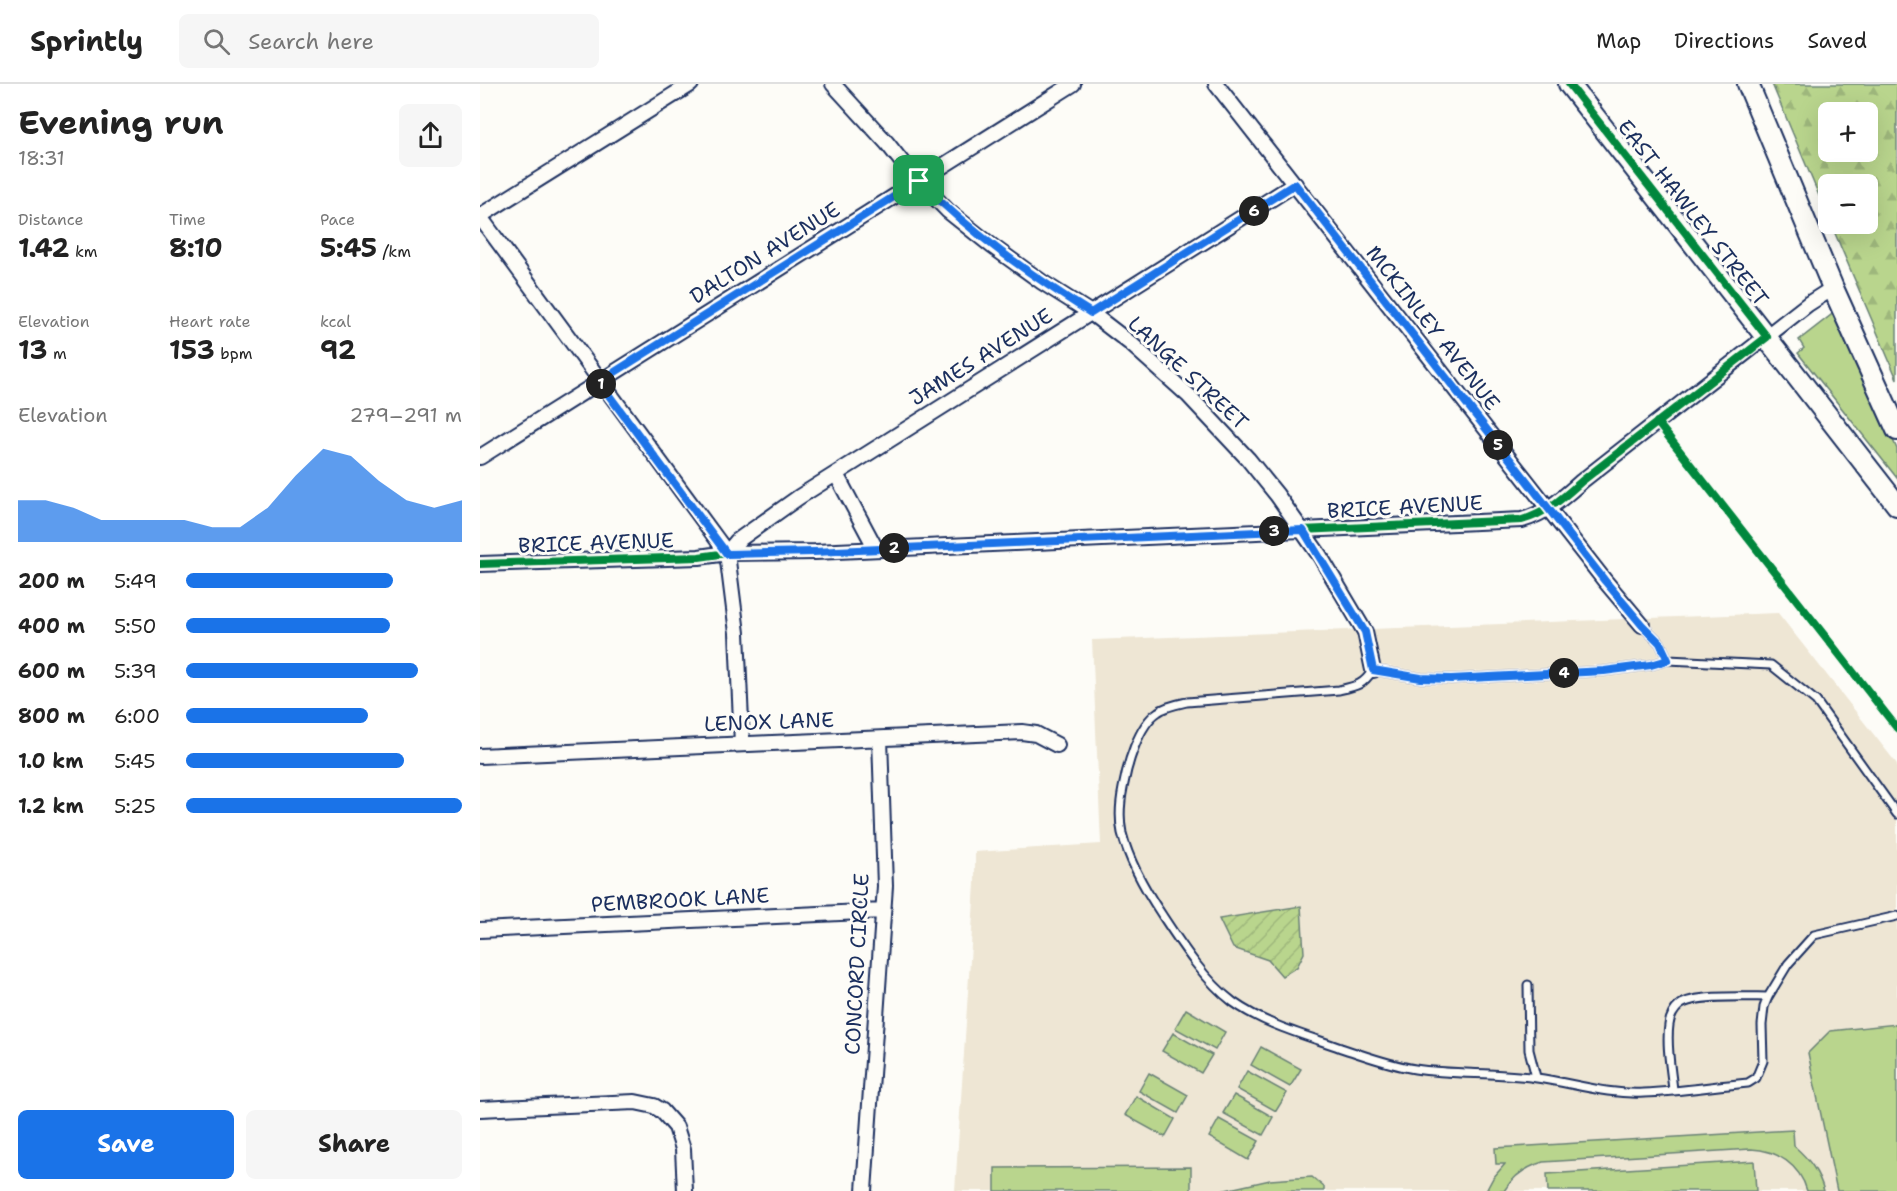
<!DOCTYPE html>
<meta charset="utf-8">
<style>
:root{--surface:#fff;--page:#f6f6f6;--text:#222;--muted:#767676;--line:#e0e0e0;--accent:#1a73e8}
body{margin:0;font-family:"Shantell Sans",sans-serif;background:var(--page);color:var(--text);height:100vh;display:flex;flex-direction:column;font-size:22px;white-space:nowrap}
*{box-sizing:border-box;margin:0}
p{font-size:20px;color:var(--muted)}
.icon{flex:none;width:33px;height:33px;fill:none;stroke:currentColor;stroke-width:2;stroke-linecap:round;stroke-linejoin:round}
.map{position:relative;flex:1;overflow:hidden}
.sheet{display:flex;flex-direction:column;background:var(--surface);width:480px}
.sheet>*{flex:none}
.controls{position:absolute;left:1338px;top:18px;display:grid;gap:12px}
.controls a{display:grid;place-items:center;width:60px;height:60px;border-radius:9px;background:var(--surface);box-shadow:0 6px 24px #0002;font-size:30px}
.pin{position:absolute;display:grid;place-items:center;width:51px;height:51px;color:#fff;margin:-26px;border-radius:12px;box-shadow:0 3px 9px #0006}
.km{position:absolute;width:30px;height:30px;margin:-15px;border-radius:50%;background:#222;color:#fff;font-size:16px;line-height:30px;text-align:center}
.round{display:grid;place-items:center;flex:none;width:63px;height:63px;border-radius:9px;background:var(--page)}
.headline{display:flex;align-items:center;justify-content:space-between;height:102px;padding:0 18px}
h1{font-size:33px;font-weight:700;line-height:45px}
.metrics{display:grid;grid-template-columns:repeat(3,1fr);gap:9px;height:102px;padding:6px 18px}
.metrics div{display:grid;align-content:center}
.metrics b{font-size:26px;font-weight:700}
.metrics small{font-size:16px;font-weight:400}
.metrics p{font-size:16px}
.chart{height:168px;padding:12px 18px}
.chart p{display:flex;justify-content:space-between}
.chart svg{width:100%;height:108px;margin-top:6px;fill:var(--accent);opacity:.7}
.button{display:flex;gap:12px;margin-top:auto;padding:12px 18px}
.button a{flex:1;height:69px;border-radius:9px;background:var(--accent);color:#fff;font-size:24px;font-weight:700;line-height:69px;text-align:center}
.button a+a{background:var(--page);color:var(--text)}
ul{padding:0 18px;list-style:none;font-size:20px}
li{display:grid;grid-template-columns:96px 72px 1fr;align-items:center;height:45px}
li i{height:15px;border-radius:8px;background:var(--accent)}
header{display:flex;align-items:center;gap:36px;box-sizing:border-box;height:84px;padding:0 30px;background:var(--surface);border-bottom:2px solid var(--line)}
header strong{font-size:28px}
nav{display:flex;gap:33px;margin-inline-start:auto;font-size:21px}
.search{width:420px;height:54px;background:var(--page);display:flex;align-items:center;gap:15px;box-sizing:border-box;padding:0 21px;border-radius:9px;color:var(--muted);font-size:22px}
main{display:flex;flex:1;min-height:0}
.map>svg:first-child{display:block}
</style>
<header>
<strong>Sprintly</strong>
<div class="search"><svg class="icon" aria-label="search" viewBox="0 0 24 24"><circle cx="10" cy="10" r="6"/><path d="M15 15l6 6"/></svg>Search here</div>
<nav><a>Map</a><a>Directions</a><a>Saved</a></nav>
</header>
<main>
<section class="sheet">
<div class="headline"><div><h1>Evening run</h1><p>18:31</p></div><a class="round"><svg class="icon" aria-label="share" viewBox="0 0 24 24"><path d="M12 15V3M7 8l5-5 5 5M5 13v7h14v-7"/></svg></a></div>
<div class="metrics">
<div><p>Distance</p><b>1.42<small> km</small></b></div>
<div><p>Time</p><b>8:10</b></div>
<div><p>Pace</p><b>5:45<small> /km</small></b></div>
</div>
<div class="metrics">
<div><p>Elevation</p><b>13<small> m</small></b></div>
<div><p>Heart rate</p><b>153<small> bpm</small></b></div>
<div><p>kcal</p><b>92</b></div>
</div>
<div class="chart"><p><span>Elevation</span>279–291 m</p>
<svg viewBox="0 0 160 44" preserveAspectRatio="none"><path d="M0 44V27L10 27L20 30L30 35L40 35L50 35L60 35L70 38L80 38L90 30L100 17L110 6L120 9L130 19L140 27L150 30L160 27V44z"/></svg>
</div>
<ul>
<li><b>200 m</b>5:49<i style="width:75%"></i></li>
<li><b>400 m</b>5:50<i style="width:74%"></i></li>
<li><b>600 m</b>5:39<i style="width:84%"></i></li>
<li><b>800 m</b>6:00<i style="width:66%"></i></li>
<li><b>1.0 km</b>5:45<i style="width:79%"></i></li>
<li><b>1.2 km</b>5:25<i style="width:100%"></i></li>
</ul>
<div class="button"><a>Save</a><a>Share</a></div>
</section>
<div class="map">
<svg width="1417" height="1107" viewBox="0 0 1417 1107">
<defs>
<pattern id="forest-firs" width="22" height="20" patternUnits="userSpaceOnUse" patternTransform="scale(1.5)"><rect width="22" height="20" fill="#b9d58d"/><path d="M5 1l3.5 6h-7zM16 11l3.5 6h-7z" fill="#9eb77c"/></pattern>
<pattern id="garden-furrows" width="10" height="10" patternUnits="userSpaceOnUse" patternTransform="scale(1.5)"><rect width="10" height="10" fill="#b9d58d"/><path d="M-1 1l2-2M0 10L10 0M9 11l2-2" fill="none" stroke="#9eb77c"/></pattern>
</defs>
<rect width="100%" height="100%" fill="#fdfcf7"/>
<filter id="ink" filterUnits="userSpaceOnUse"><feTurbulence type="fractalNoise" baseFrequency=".0167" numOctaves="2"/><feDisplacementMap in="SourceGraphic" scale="12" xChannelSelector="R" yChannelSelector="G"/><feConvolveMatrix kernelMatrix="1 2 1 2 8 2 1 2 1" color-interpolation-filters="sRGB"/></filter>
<g filter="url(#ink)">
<path fill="#eee6d4" d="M1298 529 1417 680V1107H475L495 800V768L621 760 612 556Z"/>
<path fill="#b9d58d" stroke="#6a8276" stroke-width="1.5" d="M1355 228 1417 365V394L1318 269 1324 264 1319 256Z
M706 925 745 948 735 966 695 944Z
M1417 940V1107H1357L1328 969 1350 947Z
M693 949 732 971 721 989 682 967Z
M781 963 821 985 810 1003 771 981Z
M767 987 807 1009 796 1027 757 1005Z
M669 989 708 1011 698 1029 659 1007Z
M754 1011 793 1033 783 1051 743 1029Z
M656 1012 695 1035 685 1053 645 1031Z
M739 1035 779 1057 768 1076 729 1053Z
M1313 1046 1314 1062C1329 1075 1339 1088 1344 1107H1327C1320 1081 1297 1066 1271 1065L1063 1078C1046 1083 1033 1092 1024 1107H1006L1013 1094 1025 1080H1016L1015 1064Z
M1274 1077 1276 1107H1068L1067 1090Z
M711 1083V1107H515V1084Z
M832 1093 844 1103V1107H741L790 1096Z"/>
<path fill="url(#forest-firs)" stroke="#6a8276" stroke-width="1.5" fill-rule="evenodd" d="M1292 0H1417V295L1351 140H1388V100H1348V133ZM1348 28H1388V68H1348Z"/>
<path fill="url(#garden-furrows)" stroke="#6a8276" stroke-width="1.5" d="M821 822 824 869 817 883 802 892 788 876 753 864 739 835Z"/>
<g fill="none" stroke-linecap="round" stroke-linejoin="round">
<defs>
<path id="lane" d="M1162 541 1180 559 1188 576 1291 581 1336 617 1417 730
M1188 576 1171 581 1124 587 971 595 941 594 893 586C883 601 877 602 859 606L707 618C698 620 686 622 678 628 658 641 647 682 643 704 640 719 639 735 642 749 649 777 666 807 682 831 701 860 725 897 753 918 785 941 825 951 861 964 886 972 909 981 935 985 975 991 1017 988 1057 994 1093 999 1127 1011 1164 1009 1198 1008 1233 1002 1268 999L1276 994 1283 977 1282 941 1284 923 1288 913 1308 880 1334 851 1417 832
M1048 901 1049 966 1056 993
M1193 1006C1191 985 1186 962 1189 941 1190 933 1194 926 1200 921 1214 910 1269 913 1288 913"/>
<path id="street" d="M353 0 407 59 429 87 468 127 512 162 562 198 611 229 650 259 708 311 768 375 797 411 840 472 885 548 893 586
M736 0 1125 497 1162 541
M0 132 211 0
M0 133 247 469 257 549 262 660
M0 373 593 0
M356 390 396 465
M247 469 257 457 319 413 815 100
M0 480 219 473 247 469 335 468 1042 436C1067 429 1084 413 1102 397L1328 220 1353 204
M0 672 542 648 556 650 577 661
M0 846 403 827
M0 1025 155 1018 174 1022 182 1027 196 1043 203 1065 205 1107
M384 1107 405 802 400 655"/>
<path id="secondary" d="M1089 0 1417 421
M1268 0 1353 204 1417 346"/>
</defs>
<use href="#lane" stroke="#1b2f5e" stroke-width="11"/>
<use href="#street" stroke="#1b2f5e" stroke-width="18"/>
<use href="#secondary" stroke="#1b2f5e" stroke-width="24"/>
<use href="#lane" stroke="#fdfcf7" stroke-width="7"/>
<use href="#street" stroke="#fdfcf7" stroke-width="14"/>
<use href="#secondary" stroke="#fdfcf7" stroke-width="20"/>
<defs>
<path id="cycleway" d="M1177 338 1417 644
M0 480 219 473 247 469 335 468 1042 436C1067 429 1084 413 1102 397L1287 253 1089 0"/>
</defs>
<use href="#cycleway" stroke="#fdfcf7" stroke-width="11"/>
<use href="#cycleway" stroke="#00873e" stroke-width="8"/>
</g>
</g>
<g fill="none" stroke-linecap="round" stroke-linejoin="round" filter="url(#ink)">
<defs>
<path id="route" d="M439 97C491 149 549 190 611 229L815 100 1125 497 1162 541 1180 559 1188 576 1171 581 1124 587 971 595 941 594 893 586 885 548 823 446 334 468 247 470 119 298Z"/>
</defs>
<use href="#route" stroke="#fff" stroke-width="12"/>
<use href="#route" stroke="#1a73e8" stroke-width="8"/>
</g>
<g text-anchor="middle" stroke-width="6" stroke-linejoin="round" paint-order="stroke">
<g font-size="21" fill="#1b2f5e" stroke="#fdfcf7">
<text transform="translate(1213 129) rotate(52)" y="7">EAST HAWLEY STREET</text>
<text transform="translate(285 169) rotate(-32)" y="7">DALTON AVENUE</text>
<text transform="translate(953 244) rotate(52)" y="7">MCKINLEY AVENUE</text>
<text transform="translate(501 273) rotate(-32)" y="7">JAMES AVENUE</text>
<text transform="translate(708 289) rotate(43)" y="7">LANGE STREET</text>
<text transform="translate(925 423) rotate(-3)" y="7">BRICE AVENUE</text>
<text transform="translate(116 459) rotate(-2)" y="7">BRICE AVENUE</text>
<text transform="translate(289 638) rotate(-2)" y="7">LENOX LANE</text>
<text transform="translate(200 816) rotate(-3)" y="7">PEMBROOK LANE</text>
<text transform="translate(377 880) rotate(-87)" y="7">CONCORD CIRCLE</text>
</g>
</g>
</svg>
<div class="controls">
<a>+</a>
<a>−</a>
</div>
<div class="pin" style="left:439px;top:97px;background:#1e9e55"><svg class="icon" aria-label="arrive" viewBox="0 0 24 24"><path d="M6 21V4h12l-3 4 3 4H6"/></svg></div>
<b class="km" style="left:121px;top:300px">1</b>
<b class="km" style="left:414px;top:464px">2</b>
<b class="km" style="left:794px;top:447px">3</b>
<b class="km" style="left:1084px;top:589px">4</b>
<b class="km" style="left:1018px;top:361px">5</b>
<b class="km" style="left:774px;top:127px">6</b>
</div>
</main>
